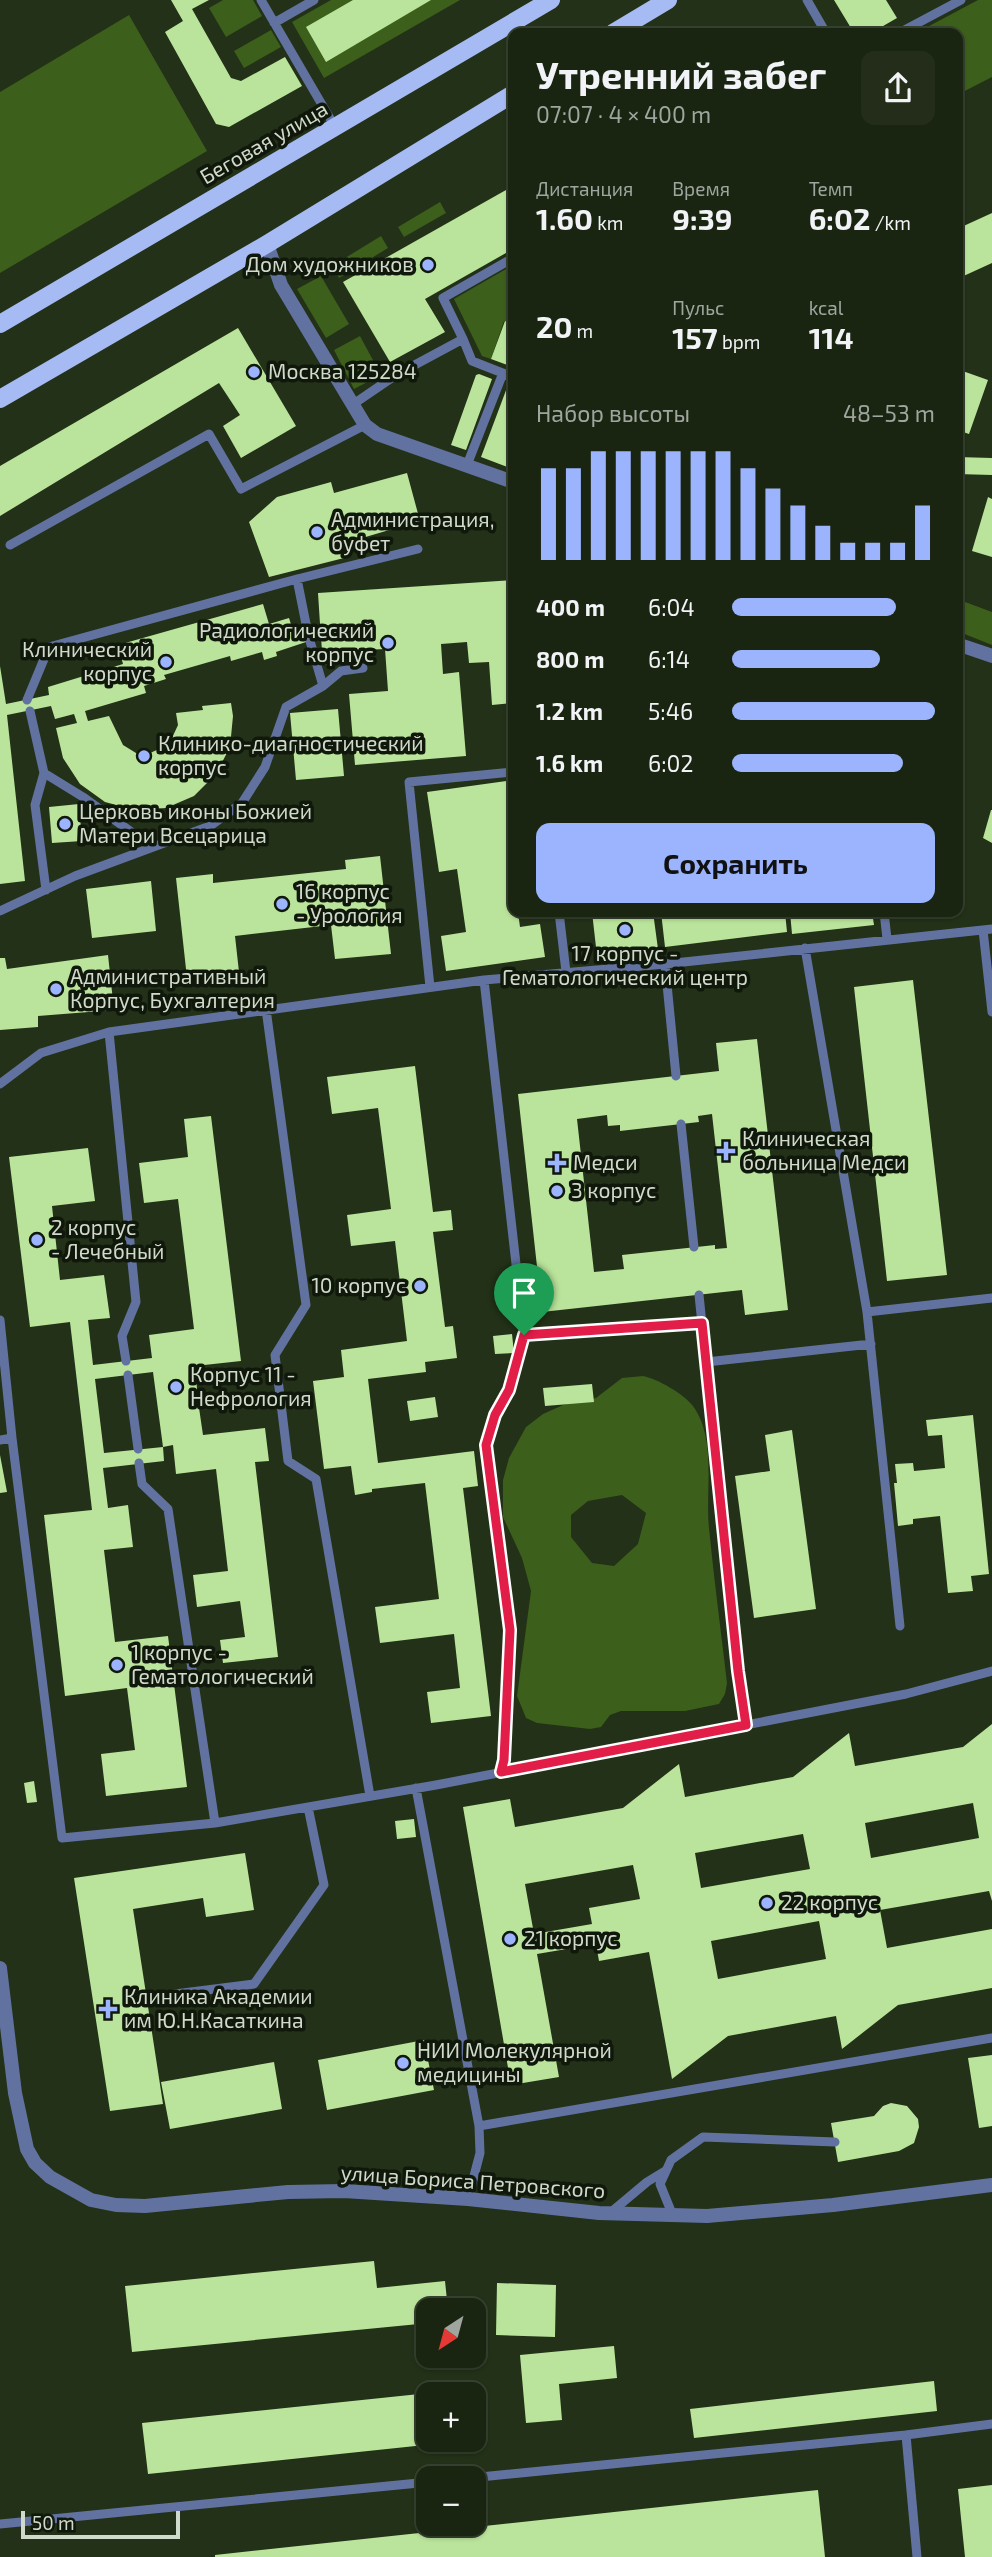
<!DOCTYPE html>
<html lang="ru">
<meta charset="utf-8">
<style>
:root{--surface:#1a2511;--page:#232d1a;--text:#f1f3f6;--muted:#9fa59f;--line:#384231;--accent:#9bb4fd}
body{margin:0;font-family:"Exo 2",sans-serif;background:var(--page);color:var(--text);height:100vh;display:flex;flex-direction:column;font-size:26px;white-space:nowrap}
*{box-sizing:border-box;margin:0}
p{font-size:23px;color:var(--muted)}
.icon{flex:none;width:38px;height:38px;fill:none;stroke:currentColor;stroke-width:2;stroke-linecap:round;stroke-linejoin:round}
.map{position:relative;flex:1;overflow:hidden}
.panel{position:absolute;left:508px;top:28px;width:455px;height:889px;display:flex;flex-direction:column;background:var(--surface);border-radius:14px;box-shadow:0 2px 5px #0004,0 0 0 2px var(--line)}
.panel>*{flex:none}
.needle{width:46px;rotate:216deg}
.tools{position:absolute;left:416px;top:2298px;display:grid;gap:14px}
.tools a{display:grid;place-items:center;width:70px;height:70px;border-radius:14px;background:var(--surface);box-shadow:0 2px 5px #0004,0 0 0 2px var(--line);font-size:35px}
.scale{position:absolute;left:21px;bottom:18px;width:159px;box-sizing:border-box;padding-left:7px;border:4px solid #d0daca;border-top:0;font-size:19px;line-height:24px;white-space:nowrap;color:#d0daca;-webkit-text-stroke:5px #10170b;paint-order:stroke}
.pin{position:absolute;display:grid;place-items:center;width:60px;height:60px;color:#fff;margin:-72px -30px;border-radius:50% 50% 50% 0;rotate:-45deg;box-shadow:0 0 7px #0007}
.pin .icon{rotate:45deg}
.round{display:grid;place-items:center;flex:none;width:74px;height:74px;border-radius:14px;background:var(--page)}
.overview{display:flex;align-items:center;justify-content:space-between;height:119px;padding:0 28px}
h1{font-size:38px;font-weight:700;line-height:52px}
.stats{display:grid;grid-template-columns:repeat(3,1fr);gap:10px;height:119px;padding:7px 28px}
.stats div{display:grid;align-content:center}
.stats b{font-size:30px;font-weight:700}
.stats small{font-size:19px;font-weight:400}
.stats p{font-size:19px}
.chart{height:196px;padding:14px 28px}
.chart p{display:flex;justify-content:space-between}
.chart svg{width:100%;height:126px;margin-top:7px;stroke:var(--accent);stroke-width:6}
.action{display:flex;gap:14px;margin-top:auto;padding:14px 28px}
.action a{flex:1;height:80px;border-radius:14px;background:var(--accent);color:#111;font-size:28px;font-weight:700;line-height:80px;text-align:center}
ul{padding:0 28px;list-style:none;font-size:23px}
li{display:grid;grid-template-columns:112px 84px 1fr;align-items:center;height:52px}
li i{height:18px;border-radius:9px;background:var(--accent)}
.map>svg:first-child{display:block}
</style>
<div class="map">
<svg width="992" height="2557" viewBox="0 0 992 2557">
<rect width="100%" height="100%" fill="#223117"/>
<path fill="#3c5f1b" fill-rule="evenodd" d="M223 0H253L262 16 226 37 209 8Z
M331 0H460L324 78 292 22Z
M978 0H992V77L957 95V33H916Z
M129 15 207 151 0 273V92Z
M271 30 281 47 244 68 234 51Z
M440 202 446 213 404 237 398 227Z
M381 236 388 248 339 278 332 266Z
M513 265V324L504 321 491 359 482 356 454 299Z
M321 276 349 324 326 338 297 289Z
M360 336 381 375 354 389 334 350Z
M957 599 992 612V645L957 631Z
M643 1376C658 1379 684 1394 693 1406 717 1439 705 1491 709 1528 714 1580 721 1631 727 1683L725 1694 719 1704 685 1711H621L610 1715 601 1727 590 1729 537 1723 526 1718 517 1696 531 1591 522 1558 503 1517V1480L509 1458 526 1427 543 1414 563 1405 596 1398 622 1378ZM622 1495 646 1513 638 1544 614 1566 592 1563 571 1537V1515L588 1501Z"/>
<path fill="#bae49b" fill-rule="evenodd" d="M171 0H209L192 9 231 78 241 81 285 57 302 86 229 127 216 124 165 32 183 21Z
M353 0H431L326 62 306 27Z
M834 0H886L897 18 871 33H854Z
M513 186V249L425 299 445 332 390 362 343 282Z
M992 213V263L957 279V229Z
M505 321 513 324V367L491 359Z
M238 328 296 426 241 458 223 426 240 415 219 383 0 516V466Z
M957 369 988 380 969 434 957 430Z
M479 374 492 379 466 450 451 445 476 375Z
M508 385 513 386V469L481 457Z
M957 457 992 458V475L957 474Z
M407 473 420 521 345 543 348 557 269 577 249 522 277 497 331 482 334 493Z
M988 497 992 499V557L972 551Z
M513 580V703L492 705 489 662 469 663 467 642 441 644 443 674 459 672 466 756 355 765 349 694 388 691 385 649 343 651 344 664 323 665 321 637 276 652 277 656 264 660 262 652 231 661 230 656 164 675 166 679 144 686 146 693 85 711 88 721 109 716 123 745 136 753 148 754 161 748 172 738 178 725 176 713 203 710 202 706 231 703 233 716 230 747 216 774 194 796 166 808 135 810 105 802 80 784 63 758 56 728 77 723 74 714 55 719 51 706 7 715 25 881 0 884V666L6 704 49 695 48 687 123 664 118 645 263 604 269 624 289 618 294 634 320 624 318 593Z
M338 709 344 776 296 780 290 713Z
M513 780V912H518L520 927 540 924 545 957 446 971 441 936 466 932 457 869 439 872 427 792Z
M79 804 82 841 52 843 49 807Z
M991 810H992V843L983 838Z
M957 845H959L964 891H957Z
M380 856 391 954 335 959 331 925 235 936 239 972 187 978 176 878 213 874V883L346 869 345 860Z
M151 881 156 931 92 938 86 889Z
M592 912H653L658 949 597 956Z
M661 912H785L787 932 665 947Z
M790 912H872L874 925 792 934Z
M108 955 114 1010 38 1016V1027L0 1030V958H5L7 969Z
M913 980 947 1275 887 1281 854 987Z
M757 1039 788 1310 745 1315 742 1290 542 1312 518 1094 719 1071 716 1043ZM712 1114 727 1248 715 1249V1245L622 1255 624 1269 594 1272 577 1119 607 1115 608 1126 620 1125V1131L699 1122 698 1116Z
M415 1066 433 1212 451 1210 453 1230 433 1232 445 1327 453 1326 457 1358 425 1362 426 1372 368 1379 378 1463 474 1451 478 1486 463 1488 491 1716 431 1723 427 1692 460 1688 454 1634 380 1643 375 1607 439 1599 425 1483 372 1489V1492L355 1495 351 1466 324 1469 313 1381 344 1377 341 1350 407 1341 395 1241 351 1246 347 1215 391 1209 378 1108 332 1114 327 1077Z
M211 1116 241 1361 195 1366 198 1401 203 1435 265 1428 269 1461 255 1462 278 1657 223 1663 220 1640 245 1637 240 1601 197 1607 193 1575 228 1571 216 1469 176 1474 173 1445 163 1447 153 1372 95 1379 104 1453 163 1447 164 1461 103 1468 108 1508 128 1505 133 1547 104 1550 115 1642 168 1636 187 1787 106 1796 101 1754 135 1750 127 1688 65 1696 44 1515 92 1510 70 1322 30 1327 9 1157 88 1148 95 1201 52 1206 60 1280 104 1275 110 1318 88 1320 93 1365 152 1358 149 1335 194 1329 178 1199 144 1203 139 1163 188 1157 184 1119Z
M512 1334 514 1353 495 1354 493 1336Z
M592 1384 594 1402 545 1406 543 1388Z
M435 1397 438 1417 410 1421 407 1401Z
M973 1415 989 1574 971 1576 973 1591 948 1593 940 1516 913 1519V1524L898 1526 894 1483H897L895 1464 913 1463 914 1471 945 1468 942 1435 928 1436 926 1420Z
M792 1430 816 1609 754 1618 735 1476 770 1471 765 1435Z
M0 1455 7 1492 0 1493Z
M992 1724V1901L989 1891 880 1910 887 1948 992 1929V1988L898 2005 842 2049 836 2016 728 2036 672 2079 649 1952 599 1961 596 1944 537 1954 559 2077 511 2085 463 1807 510 1799 515 1827 623 1808 679 1764 685 1797 793 1777 849 1733 855 1766 963 1747ZM973 1803 979 1838 871 1858 865 1823ZM803 1834 810 1869 701 1888 695 1853ZM633 1865 640 1899 589 1908 592 1924 534 1934 525 1884ZM819 1921 826 1959 718 1979 711 1941Z
M34 1781 37 1802 27 1803 24 1783Z
M414 1819 416 1837 397 1839 395 1821Z
M245 1853 254 1910 206 1917 203 1898 133 1909 163 2104 110 2111 74 1878Z
M424 2040 434 2090 327 2110 318 2060Z
M992 2055V2126L979 2128 968 2058Z
M274 2062 282 2109 170 2129 161 2082Z
M891 2103 907 2106 918 2119 919 2127 914 2143 899 2151 838 2162 831 2123 874 2116 883 2106Z
M374 2261 377 2288 445 2281 448 2310H429V2323L132 2352 125 2286Z
M497 2283 556 2285 555 2337 496 2335Z
M614 2346 617 2378 559 2384 562 2420 526 2423 520 2355Z
M934 2381 937 2411 694 2438 690 2409Z
M477 2388 482 2439 474 2440V2394H440V2392Z
M429 2393V2440H463V2441L148 2474 142 2423Z
M992 2485V2557H965L958 2489Z
M818 2490 825 2557H215V2555Z"/>
<g fill="none" stroke-linecap="round" stroke-linejoin="round">
<path stroke="#6272a0" stroke-width="9" d="M261 0 335 127
M807 0 826 33
M274 23 314 0
M899 33 961 0
M463 339 472 361 513 377
M352 405 396 375 463 339 443 298 513 258
M467 465 503 373
M10 545 209 434 241 489 365 425
M957 566 960 556
M297 579 307 629
M310 641 323 686
M27 700 49 647 297 579 418 549
M30 711 44 773 83 797 152 847
M44 773 35 805 46 890
M0 911 75 876 210 826 242 803 265 767 286 707 323 686 341 671 363 668
M559 912 566 972
M884 912 887 939
M983 930 992 1012
M805 948 867 1312 900 1626
M665 964 676 1076
M484 980 524 1335 702 1323
M430 987 409 782 513 772
M266 1009 306 1305 275 1355 288 1461 316 1479 370 1796
M109 1032 136 1302 122 1336 126 1361
M0 1084 41 1053 109 1032 484 980 665 964 992 929
M681 1124 694 1247
M699 1295 738 1671 746 1725
M867 1312 992 1298
M0 1320 12 1438
M706 1362 871 1344
M128 1375 138 1449
M0 1440 12 1438 62 1838 215 1823 436 1785 906 1694 992 1671
M139 1463 142 1484 168 1509 215 1823
M501 1772 504 1760 510 1630 486 1445 494 1415 509 1390 524 1335
M416 1788 479 2126 480 2153 468 2199
M175 1994 254 1984 324 1885 308 1807
M479 2126 992 2038
M610 2213 647 2182 665 2171
M673 2216 660 2184 671 2160 703 2137 835 2142
M470 2478 906 2435
M0 2524 429 2482
M917 2557 906 2435 992 2424"/>
<path stroke="#6272a0" stroke-width="14" d="M267 244 281 285 365 425 377 434 513 482
M957 644 992 656"/>
<path stroke="#6272a0" stroke-width="14" d="M0 1968 15 2093 27 2149 35 2163 50 2177 91 2200 116 2205 145 2206 288 2192 344 2191 468 2199 599 2213 707 2216 833 2205 992 2185"/>
<path stroke="#a6baf3" stroke-width="18" d="M613 33 668 0
M0 324 551 0
M0 399 267 244 513 94"/>
</g>
<g fill="none" stroke-linecap="round" stroke-linejoin="round">
<defs>
<path id="route" d="M702 1323 738 1671 746 1725 501 1772 504 1760 510 1630 486 1445 495 1415 509 1390 524 1335Z"/>
</defs>
<use href="#route" stroke="#fff" stroke-width="14"/>
<use href="#route" stroke="#e11d48" stroke-width="9"/>
</g>
<g fill="#9bb4fd" stroke="#10170b" stroke-width="2.5">
<circle cx="428" cy="265" r="7"/>
<circle cx="254" cy="372" r="7"/>
<circle cx="317" cy="532" r="7"/>
<circle cx="388" cy="643" r="7"/>
<circle cx="166" cy="662" r="7"/>
<circle cx="144" cy="756" r="7"/>
<circle cx="65" cy="824" r="7"/>
<circle cx="282" cy="904" r="7"/>
<circle cx="625" cy="930" r="7"/>
<circle cx="56" cy="989" r="7"/>
<path d="M722.5 1140.5h7v7h7v7h-7v7h-7v-7h-7v-7h7z"/>
<path d="M553.5 1152.5h7v7h7v7h-7v7h-7v-7h-7v-7h7z"/>
<circle cx="557" cy="1191" r="7"/>
<circle cx="37" cy="1240" r="7"/>
<circle cx="420" cy="1286" r="7"/>
<circle cx="176" cy="1387" r="7"/>
<circle cx="117" cy="1665" r="7"/>
<circle cx="767" cy="1903" r="7"/>
<circle cx="510" cy="1939" r="7"/>
<path d="M104.5 1998.5h7v7h7v7h-7v7h-7v-7h-7v-7h7z"/>
<circle cx="403" cy="2063" r="7"/>
</g>
<g text-anchor="middle" stroke-width="7" stroke-linejoin="round" paint-order="stroke">
<g font-size="21" fill="#d0daca" stroke="#10170b">
<text transform="translate(264 143) rotate(-30)" y="7">Беговая улица</text>
<text transform="translate(473 2182) rotate(4)" y="7">улица Бориса Петровского</text>
</g>
<g font-size="21" fill="#d0daca" stroke="#10170b" text-anchor="start">
<text x="414" y="272" text-anchor="end">Дом художников</text>
<text x="268" y="379">Москва 125284</text>
<text x="331" y="527">Администрация,<tspan x="331" dy="24">буфет</tspan></text>
<text x="374" y="638" text-anchor="end">Радиологический<tspan x="374" dy="24">корпус</tspan></text>
<text x="152" y="657" text-anchor="end">Клинический<tspan x="152" dy="24">корпус</tspan></text>
<text x="158" y="751">Клинико-диагностический<tspan x="158" dy="24">корпус</tspan></text>
<text x="79" y="819">Церковь иконы Божией<tspan x="79" dy="24">Матери Всецарица</tspan></text>
<text x="296" y="899">16 корпус<tspan x="296" dy="24">- Урология</tspan></text>
<text x="625" y="961" text-anchor="middle">17 корпус -<tspan x="625" dy="24">Гематологический центр</tspan></text>
<text x="70" y="984">Административный<tspan x="70" dy="24">Корпус, Бухгалтерия</tspan></text>
<text x="742" y="1146">Клиническая<tspan x="742" dy="24">больница Медси</tspan></text>
<text x="573" y="1170">Медси</text>
<text x="571" y="1198">3 корпус</text>
<text x="51" y="1235">2 корпус<tspan x="51" dy="24">- Лечебный</tspan></text>
<text x="406" y="1293" text-anchor="end">10 корпус</text>
<text x="190" y="1382">Корпус 11 -<tspan x="190" dy="24">Нефрология</tspan></text>
<text x="131" y="1660">1 корпус -<tspan x="131" dy="24">Гематологический</tspan></text>
<text x="781" y="1910">22 корпус</text>
<text x="524" y="1946">21 корпус</text>
<text x="124" y="2004">Клиника Академии<tspan x="124" dy="24">им Ю.Н.Касаткина</tspan></text>
<text x="417" y="2058">НИИ Молекулярной<tspan x="417" dy="24">медицины</tspan></text>
</g>
</g>
</svg>
<div class="tools">
<a><svg class="needle" viewBox="-14 -14 28 28"><path d="M0-13l5 13h-10z" fill="#e53935"/><path d="M0 13l5-13h-10z" fill="#9fa59f"/></svg></a>
<a>+</a>
<a>−</a>
</div>
<div class="scale">50 m</div>
<div class="pin" style="left:524px;top:1335px;background:#1e9e55"><svg class="icon" aria-label="arrive" viewBox="0 0 24 24"><path d="M6 21V4h12l-3 4 3 4H6"/></svg></div>
<section class="panel">
<div class="overview"><div><h1>Утренний забег</h1><p>07:07 · 4 × 400 m</p></div><a class="round"><svg class="icon" aria-label="share" viewBox="0 0 24 24"><path d="M12 15V3M7 8l5-5 5 5M5 13v7h14v-7"/></svg></a></div>
<div class="stats">
<div><p>Дистанция</p><b>1.60<small> km</small></b></div>
<div><p>Время</p><b>9:39</b></div>
<div><p>Темп</p><b>6:02<small> /km</small></b></div>
</div>
<div class="stats">
<div><b>20<small> m</small></b></div>
<div><p>Пульс</p><b>157<small> bpm</small></b></div>
<div><p>kcal</p><b>114</b></div>
</div>
<div class="chart"><p><span>Набор высоты</span>48–53 m</p>
<svg viewBox="0 0 160 44" preserveAspectRatio="none"><path d="M5 44V12M15 44V12M25 44V6M35 44V6M45 44V6M55 44V6M65 44V6M75 44V6M85 44V12M95 44V19M105 44V25M115 44V32M125 44V38M135 44V38M145 44V38M155 44V25"/></svg>
</div>
<ul>
<li><b>400 m</b>6:04<i style="width:81%"></i></li>
<li><b>800 m</b>6:14<i style="width:73%"></i></li>
<li><b>1.2 km</b>5:46<i style="width:100%"></i></li>
<li><b>1.6 km</b>6:02<i style="width:84%"></i></li>
</ul>
<div class="action"><a>Сохранить</a></div>
</section>
</div>
